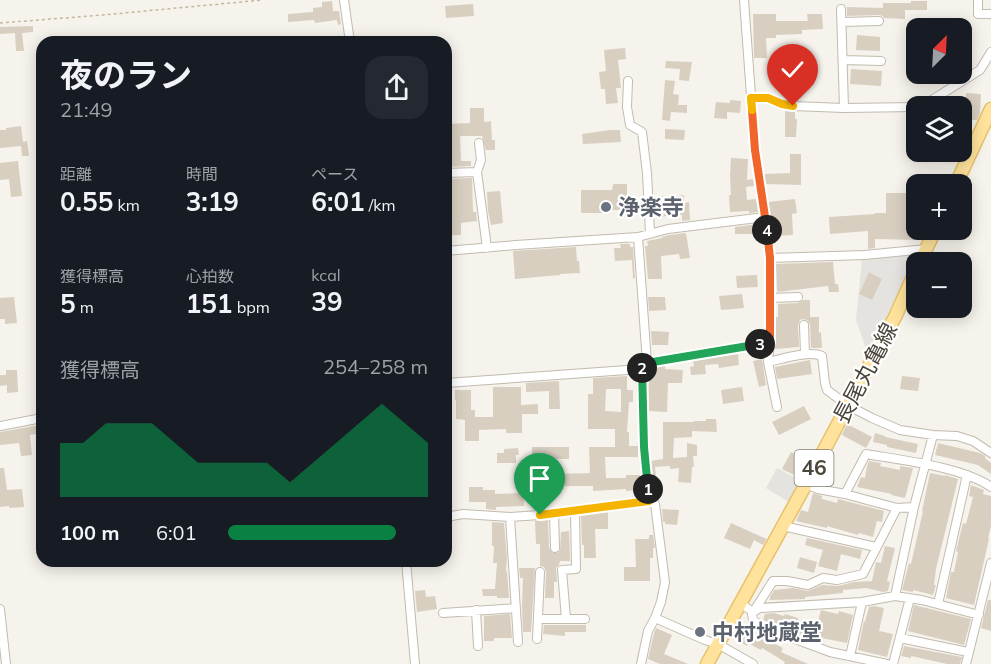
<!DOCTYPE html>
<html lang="ja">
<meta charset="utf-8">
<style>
:root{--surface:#171b24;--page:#242831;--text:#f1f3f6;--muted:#9ea1a6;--accent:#0b8043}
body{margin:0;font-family:Mulish,"Noto Sans JP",sans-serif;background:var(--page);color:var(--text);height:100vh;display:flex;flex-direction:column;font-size:22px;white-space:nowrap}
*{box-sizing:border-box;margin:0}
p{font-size:20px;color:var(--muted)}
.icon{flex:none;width:33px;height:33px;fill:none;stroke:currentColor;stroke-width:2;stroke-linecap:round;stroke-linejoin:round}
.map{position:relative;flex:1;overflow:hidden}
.panel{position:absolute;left:36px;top:36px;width:416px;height:531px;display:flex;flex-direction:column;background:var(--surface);border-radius:18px;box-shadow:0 3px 15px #0003}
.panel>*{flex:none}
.needle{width:39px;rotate:24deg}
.tools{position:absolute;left:906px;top:18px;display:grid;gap:12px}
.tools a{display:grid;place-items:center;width:66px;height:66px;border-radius:12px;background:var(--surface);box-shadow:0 3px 15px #0003;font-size:30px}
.pin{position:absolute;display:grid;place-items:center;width:51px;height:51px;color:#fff;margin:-62px -26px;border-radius:50% 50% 50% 0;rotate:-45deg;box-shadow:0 0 6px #0007}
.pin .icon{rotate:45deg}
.km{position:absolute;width:30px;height:30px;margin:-15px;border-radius:50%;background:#222;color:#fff;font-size:16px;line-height:30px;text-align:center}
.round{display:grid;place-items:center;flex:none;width:63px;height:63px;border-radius:18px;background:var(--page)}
.summary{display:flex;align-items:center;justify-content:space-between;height:102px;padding:0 24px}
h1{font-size:33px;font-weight:700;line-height:45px}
.stats{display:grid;grid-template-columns:repeat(3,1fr);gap:9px;height:102px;padding:6px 24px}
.stats div{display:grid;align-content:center}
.stats b{font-size:26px;font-weight:700}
.stats small{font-size:16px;font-weight:400}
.stats p{font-size:16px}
.chart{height:168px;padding:12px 24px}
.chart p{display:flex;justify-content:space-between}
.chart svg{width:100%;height:108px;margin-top:6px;fill:var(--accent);opacity:.7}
ul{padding:0 24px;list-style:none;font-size:20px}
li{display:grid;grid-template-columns:96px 72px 1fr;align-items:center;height:45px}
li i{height:15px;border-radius:8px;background:var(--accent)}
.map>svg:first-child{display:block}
</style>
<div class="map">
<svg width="991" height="664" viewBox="0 0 991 664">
<rect width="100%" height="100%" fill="#f6f3ec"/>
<path fill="#e5e3e0" d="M918 254 868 354 856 320 862 259Z
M777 468 801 481 789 502 766 488Z"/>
<path fill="#d8cfc1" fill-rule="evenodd" d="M332 1 333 11H339L341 24 338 25 337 20 315 23 314 20 288 22V14L313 12V8L322 7V2Z
M911 1H927V10H905V19L884 18 883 16 879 15 847 16V7L883 8V3H911Z
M473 4 474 16 446 18 445 6Z
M753 14H776V21H808L807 14H822L823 29 802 30V34L776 35V38H766L767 58H754Z
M33 26V32L22 33 24 51H16L15 33 0 34V27Z
M857 35 880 37V51L856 50Z
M625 48 626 59 618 60 621 88H616L618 103 606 104 605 89H601L599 72 606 71 604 50Z
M666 61 692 62 689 81 679 80 680 69 665 68Z
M851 69 882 71 881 86 850 84Z
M665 80 675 81 673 94 679 95 678 105H687V113L671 112 670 121 662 120Z
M966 93 981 94 980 113 977 120H971L970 135 967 141 962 140Z
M730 100 741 101 740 113 727 112V119L714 118 716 102 730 103Z
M470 108H484V122L491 121 492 140H495V150H486L482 136H460L461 161H471V166L446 167V164L449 163 448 124 470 123Z
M785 111 795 112V119H797L796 137H785Z
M21 126 23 142 27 141 29 156H22L21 146 0 148V130H6V128Z
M665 129 685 130 684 140 665 139Z
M610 130H620L621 142 583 144 582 134Z
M790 154H801V185L766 184 764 174 790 173Z
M731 158 748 159 747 180 753 179 754 186 746 187 747 200 756 199 758 212 749 213V211L730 212 729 195H731L730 176Z
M18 161 22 196 11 197 9 179 0 180V163Z
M472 178 473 212H476L477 221 461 223V235H448V228H450L449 211H446V179Z
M613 184H627V197H629L630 207H622V210H605V213H581V190H612Z
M500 191 503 223 491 225 488 211 487 192Z
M886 193H916V230H921L920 240 875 239V248L868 249V231L830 234 829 217 875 214V213H886Z
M684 195V203L689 202 690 220 682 221V215L655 217 654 196 673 197Z
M795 199 797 213 792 214 793 235 773 236 768 202Z
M759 224 761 234H735V227Z
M686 233 690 258 680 259 679 254 661 256 662 279H648L645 246H648L647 241 662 238V237L669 235Z
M620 244H630V247H633L635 278 633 279 632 260 615 261 614 248H621Z
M576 247 577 261H579L580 273 560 274V275L548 276 515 279 513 251Z
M833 262 835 284H838L839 292H829L828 286 786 291 778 292 777 290 776 264Z
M869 272 882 279 872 300 859 294Z
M757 275 758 287 737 288 736 276Z
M742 294 744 308 721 310 719 296Z
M14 297 17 323 5 324V319H0V298Z
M648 297H665L666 310 649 311Z
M803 300H810V317H819V333L821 332 822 348H811L810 324 807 320 803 319 800 320 798 325 799 347 775 349 776 317H778V304L798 303Z
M651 331 669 332 668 345H652Z
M738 354 739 365 719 368 718 364 705 365 706 374 691 375 690 367 694 366 693 361Z
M762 359 766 385 759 387 753 361Z
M810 360 812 374 777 379 775 367Z
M665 366V369L683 370 682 383H668L667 412 649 411 648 384 649 385 650 369Z
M6 370H17L18 392 7 393V385L0 386V375H6Z
M627 376V390H633V402H629L627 432H629V446H638V457H605L606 478H626V475H640V490L626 491V489L593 491V486H571L550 487V491L534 492V479H553V474L590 473 589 447H615V429H588V394H593V378ZM606 389H621V412L605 411Z
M902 376 920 378 918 391 900 389Z
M559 381 560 409H549V391L526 392V383Z
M493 387H521V405L538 404V414H522V433H506V429L479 430V441H465V420L456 419V400H455V390H471V410H475V417H493Z
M742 387 744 401 723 404 721 390Z
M804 406 811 419 779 435 772 422Z
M706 419H716L717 432 692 431V437L674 438 673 458 687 457V443L697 445V456H693L694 467H692L691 483 678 482 679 468 670 469V466L655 467 656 476H653L651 461 663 459V422H694V421H706Z
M847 424 872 437 866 448 842 435Z
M40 425V426H42V433L30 435 32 455 21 456 19 443 0 445V432Z
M875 433 885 436V437L918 444 916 453 887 447V445L873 442Z
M938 443 980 453 985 456V458L991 463V474L978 465 935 455Z
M532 447H569V459H553V457H532Z
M518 448 519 455H516V463H497V453H504V449Z
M791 452 809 461 800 478 782 469Z
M869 461 881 463 880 466 900 470V466L913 468 905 498 891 495 892 494 857 487 861 477 865 478 867 466Z
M0 468H4L7 490 22 489 24 507 9 508V506L0 507Z
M930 473 945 476V475L958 479 936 569 934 585H936L933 595 913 590V592L902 590 909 563 911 564 923 511H922Z
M971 485 984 490 983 494 991 496V526L988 539H989L974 605 946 598 951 572H954L958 552 956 551 963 523 966 524 973 497 969 496Z
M469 487H483V490H495V494L523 493 524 506 496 507V510L486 509V502H469Z
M813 493 822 496V499L837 503 838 499 884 511 882 522 877 521 873 537 859 533 858 535 827 526V528L796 521 801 510 808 512Z
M662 509 679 510 677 525 665 524V522H663Z
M608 512V529H595L596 558H584V545H582L581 516Z
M548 520 549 548 553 553H558L560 550 561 532 569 531 570 561H560L559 565 556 568 557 582H554V598H545L546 572 544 567 540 566V544H536L535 521Z
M492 522 504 523 507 557 506 571H507L509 598H497V596H483L482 589H495L497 563H493L494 546H492Z
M731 523 762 537 767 539 763 545 754 540 750 549 724 538Z
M649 535H653L655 548H653V558H650V581H624V567H636L635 539H649Z
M807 538 862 550 860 559 841 554 837 571 818 566 823 550 805 545Z
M885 546 895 548 887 581 890 582 888 591 883 592 866 588 843 590V593L805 597V599L770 600V597L774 590 793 588 808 591 822 585 838 586 854 582 872 581 876 562 881 563Z
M800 557 817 562 814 573 797 568Z
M519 568H535L531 632H523L522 606 523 578H520Z
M425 590 426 597 435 596 437 609 417 612 415 591Z
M988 600H991V631L981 628Z
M914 605 971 619 964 645 908 631Z
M874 606 884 608 879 631 893 634 887 657 858 650 864 621 865 622 869 607Z
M821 610 838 614 839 611 853 615 847 643 796 633 797 630 770 623 763 620 765 614 774 613 784 616 785 614 798 618V620L817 625Z
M510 614 512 638H494V641H484V616Z
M544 625H586V632H565V636L543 634Z
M741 626 783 648 781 652 808 664H784L785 662 762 648 761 650 748 643 747 646 734 639Z
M656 628 672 635 664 654 688 664H660L648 659 654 633Z
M904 646 962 657 960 664H947L911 656V658L901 656Z"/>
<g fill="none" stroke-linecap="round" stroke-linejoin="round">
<defs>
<path id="minor" d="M344 0 350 42
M744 0 755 150 770 258V342L768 362 777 407
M978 0V14H991
M841 9 844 108
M842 22 879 21
M844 60 881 61
M628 81 627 107 630 125 642 132 647 173 650 233
M751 98H768L782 104 793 106 844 108 916 107 927 103 980 70 991 52
M477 172 487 248
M446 173 477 172 481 160 479 143
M638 237 647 363 641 369 644 447 649 501
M446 251 516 245 638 237 668 229 765 217
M770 258 864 255 927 249
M770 298 798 297
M804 325 805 354
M768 362C782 359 809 350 822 356L825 383 827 390 847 405 872 418 900 430 933 435 957 436 973 441 991 453
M647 363 770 342
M446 383 641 369
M0 426 42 418
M806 484 818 489 845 494 897 508 914 507
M845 494 866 454C901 460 963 467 991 487
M554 513 555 548
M446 517 463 514 510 517 540 515 649 501 655 504 665 582 661 602 655 618 648 631 641 664
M510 517 518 642
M783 526 876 547
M406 561 415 664
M895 596 914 507 933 435
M740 603 753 612 760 608 862 602 895 596 922 600 979 615
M938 604 967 475
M0 609 6 664
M476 610 478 646
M443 613 516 608
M655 618 705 640 718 644 753 664
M538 619H585
M566 619 562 570 576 569 575 510
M900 638 968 652
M537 639 540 572
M850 656 862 602
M887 664 830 652 763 627 753 620 752 614 773 581H787L808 585 823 578 837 580 863 574 897 508
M893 664 910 598
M966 664 991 563"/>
<path id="primary" d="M956 184 991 109
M920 262 935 230
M707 664 806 484 896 315 916 270"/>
</defs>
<use href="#minor" stroke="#c2bbae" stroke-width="10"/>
<use href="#primary" stroke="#e6c16a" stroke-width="15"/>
<path stroke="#c4b79f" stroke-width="1.5" stroke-dasharray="3 3" stroke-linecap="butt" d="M0 23 103 15 262 0"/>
<use href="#minor" stroke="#fff" stroke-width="8"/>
<use href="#primary" stroke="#ffe39c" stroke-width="12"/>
</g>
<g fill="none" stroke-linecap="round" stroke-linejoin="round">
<defs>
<path id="split-1" d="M540 515 649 501 648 489"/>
<path id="split-2" d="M642 368 644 447 648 489"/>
<path id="split-3" d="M642 368 647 363 760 344"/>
<path id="split-4" d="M760 344 770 342V258L767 230"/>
<path id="split-5" d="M752 110 755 150 767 230"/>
<path id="split-6" d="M752 110 751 98H768L782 104 793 106"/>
</defs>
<use href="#split-1" stroke="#fff" stroke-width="12"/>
<use href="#split-2" stroke="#fff" stroke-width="12"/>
<use href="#split-3" stroke="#fff" stroke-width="12"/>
<use href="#split-4" stroke="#fff" stroke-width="12"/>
<use href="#split-5" stroke="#fff" stroke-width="12"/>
<use href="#split-6" stroke="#fff" stroke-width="12"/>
<use href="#split-1" stroke="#f5b400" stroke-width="8"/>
<use href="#split-2" stroke="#22a559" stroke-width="8"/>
<use href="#split-3" stroke="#22a559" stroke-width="8"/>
<use href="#split-4" stroke="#f0652b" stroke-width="8"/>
<use href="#split-5" stroke="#f0652b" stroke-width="8"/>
<use href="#split-6" stroke="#f5b400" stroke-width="8"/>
</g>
<g fill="#6b7280" stroke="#fff" stroke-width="2">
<circle cx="606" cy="207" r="6"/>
<circle cx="700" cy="632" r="6"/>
</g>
<g text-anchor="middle" stroke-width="4.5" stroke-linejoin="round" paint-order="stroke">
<rect fill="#fff" stroke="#817c74" stroke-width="1.5" x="794.5" y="450" width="39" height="36" rx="4.5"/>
<g font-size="21" font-weight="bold" fill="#4b4439">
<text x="814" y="475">46</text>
</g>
<g font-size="22" font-weight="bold" fill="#5b616d" stroke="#fff" text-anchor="start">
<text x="618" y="215">浄楽寺</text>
<text x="712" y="640">中村地蔵堂</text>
</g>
<g font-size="22" fill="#4b4439" stroke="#fff">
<text transform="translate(865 373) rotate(-62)" y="8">長尾丸亀線</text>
</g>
</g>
</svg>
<div class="tools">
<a><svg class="needle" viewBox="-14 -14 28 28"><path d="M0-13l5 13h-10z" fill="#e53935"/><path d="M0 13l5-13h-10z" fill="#9ea1a6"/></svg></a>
<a><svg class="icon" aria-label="layers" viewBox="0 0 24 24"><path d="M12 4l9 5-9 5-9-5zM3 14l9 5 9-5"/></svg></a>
<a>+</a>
<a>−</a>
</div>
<div class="pin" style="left:540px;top:515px;background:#1e9e55"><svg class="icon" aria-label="arrive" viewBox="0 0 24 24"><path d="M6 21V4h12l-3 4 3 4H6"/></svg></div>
<div class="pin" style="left:793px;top:106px;background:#d93025"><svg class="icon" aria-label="check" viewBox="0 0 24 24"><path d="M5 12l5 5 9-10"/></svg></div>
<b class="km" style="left:648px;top:489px">1</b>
<b class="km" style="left:642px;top:368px">2</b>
<b class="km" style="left:760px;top:344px">3</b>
<b class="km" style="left:767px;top:230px">4</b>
<section class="panel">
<div class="summary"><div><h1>夜のラン</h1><p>21:49</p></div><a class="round"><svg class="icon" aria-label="share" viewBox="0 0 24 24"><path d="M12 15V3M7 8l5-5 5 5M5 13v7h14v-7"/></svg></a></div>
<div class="stats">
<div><p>距離</p><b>0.55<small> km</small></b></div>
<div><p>時間</p><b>3:19</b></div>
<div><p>ペース</p><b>6:01<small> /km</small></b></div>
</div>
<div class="stats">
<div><p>獲得標高</p><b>5<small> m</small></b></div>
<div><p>心拍数</p><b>151<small> bpm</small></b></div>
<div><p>kcal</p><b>39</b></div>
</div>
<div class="chart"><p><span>獲得標高</span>254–258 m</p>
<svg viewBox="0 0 160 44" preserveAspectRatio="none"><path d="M0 44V22L10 22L20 14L30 14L40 14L50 22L60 30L70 30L80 30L90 30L100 38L110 30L120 22L130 14L140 6L150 14L160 22V44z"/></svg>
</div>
<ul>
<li><b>100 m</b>6:01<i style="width:84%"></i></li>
</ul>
</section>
</div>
